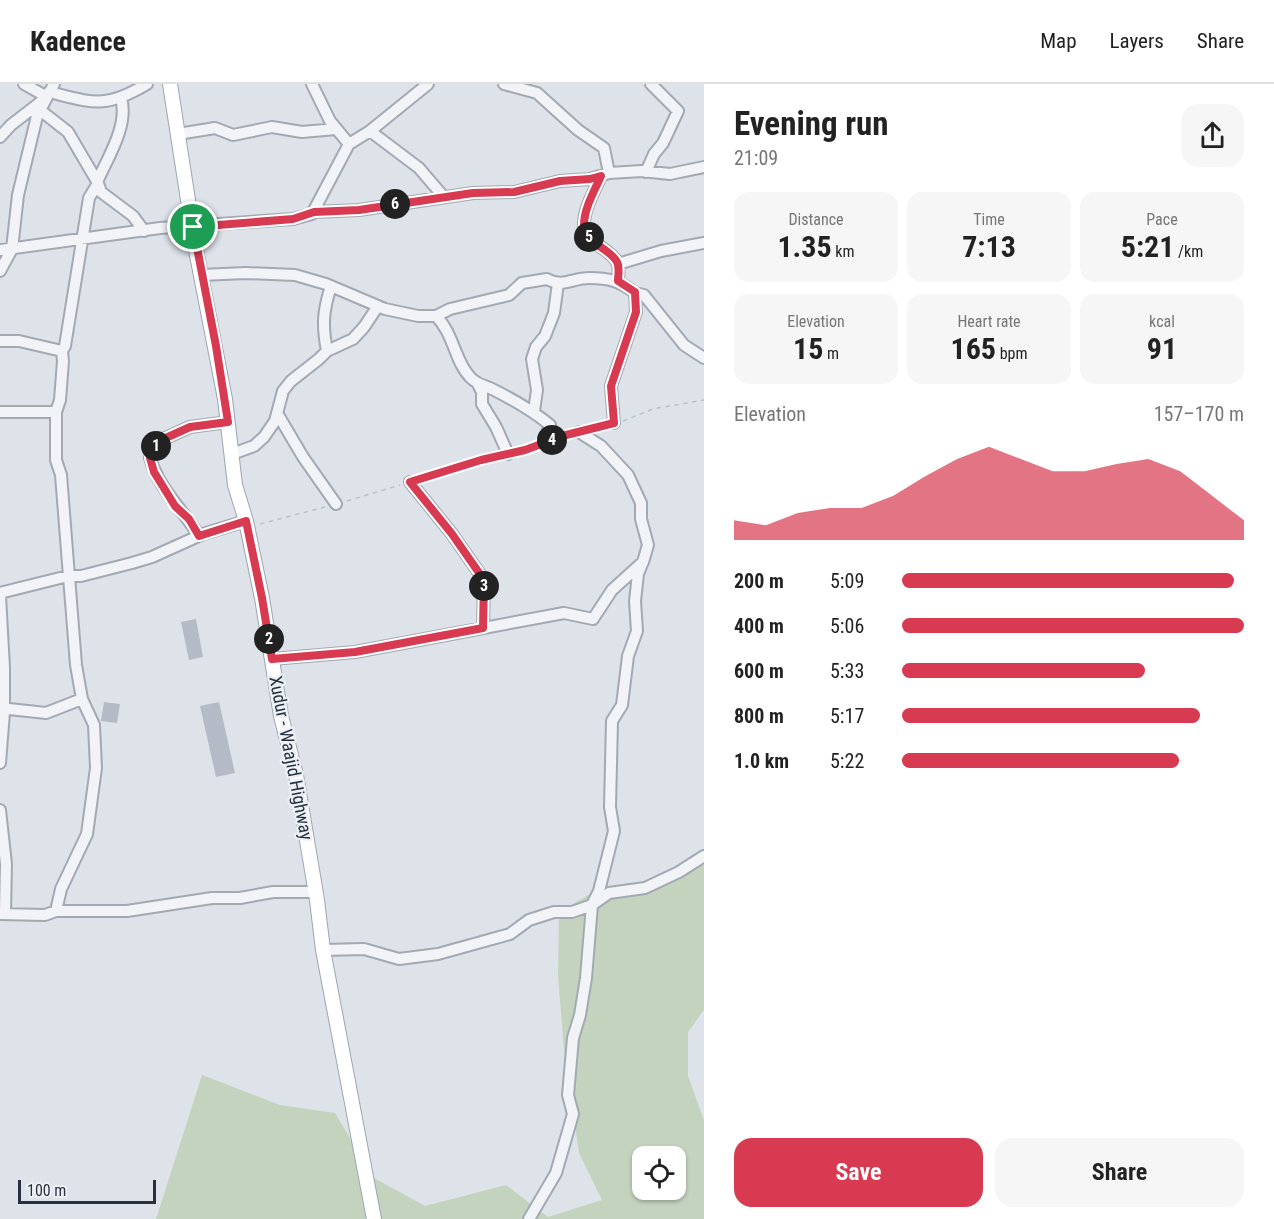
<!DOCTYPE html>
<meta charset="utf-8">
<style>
:root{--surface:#fff;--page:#f6f6f6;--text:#222;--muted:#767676;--line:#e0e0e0;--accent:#d73a51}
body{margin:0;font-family:"Roboto Condensed",sans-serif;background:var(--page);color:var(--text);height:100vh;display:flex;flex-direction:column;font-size:22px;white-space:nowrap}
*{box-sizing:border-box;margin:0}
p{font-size:20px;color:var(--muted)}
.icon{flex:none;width:33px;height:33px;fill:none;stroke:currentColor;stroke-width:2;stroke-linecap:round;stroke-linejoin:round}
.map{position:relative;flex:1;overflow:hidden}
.panel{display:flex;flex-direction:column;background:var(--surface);width:570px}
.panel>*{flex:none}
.controls{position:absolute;left:632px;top:1062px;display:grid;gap:12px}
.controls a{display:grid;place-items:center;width:54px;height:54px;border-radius:12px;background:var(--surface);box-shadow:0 2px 4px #0004;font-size:30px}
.scale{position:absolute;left:18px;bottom:15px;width:138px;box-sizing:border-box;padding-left:6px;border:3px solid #263040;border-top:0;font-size:16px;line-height:21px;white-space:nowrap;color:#263040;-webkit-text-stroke:4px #edf1f6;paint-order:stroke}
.pin{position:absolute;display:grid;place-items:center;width:51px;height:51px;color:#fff;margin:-26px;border:3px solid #fff;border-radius:50%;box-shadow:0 2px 6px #0007}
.km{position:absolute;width:30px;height:30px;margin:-15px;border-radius:50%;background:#222;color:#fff;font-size:16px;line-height:30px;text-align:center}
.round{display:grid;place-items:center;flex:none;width:63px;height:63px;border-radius:18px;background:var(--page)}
.headline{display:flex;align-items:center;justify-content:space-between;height:102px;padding:0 30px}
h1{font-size:33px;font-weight:700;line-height:45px}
.stats{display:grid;grid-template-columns:repeat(3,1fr);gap:9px;height:102px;padding:6px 30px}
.stats div{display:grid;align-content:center;border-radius:15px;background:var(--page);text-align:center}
.stats b{font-size:30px;font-weight:700}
.stats small{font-size:16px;font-weight:400}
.stats p{font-size:16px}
.chart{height:168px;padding:12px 30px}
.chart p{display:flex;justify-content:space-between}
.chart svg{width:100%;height:108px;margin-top:6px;fill:var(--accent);opacity:.7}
.cta{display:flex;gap:12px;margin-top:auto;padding:12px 30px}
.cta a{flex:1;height:69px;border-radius:18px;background:var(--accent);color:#fff;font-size:24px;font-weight:700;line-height:69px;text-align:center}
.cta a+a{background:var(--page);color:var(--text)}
ul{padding:0 30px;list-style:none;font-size:20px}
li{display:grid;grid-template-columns:96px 72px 1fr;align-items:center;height:45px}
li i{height:15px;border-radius:8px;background:var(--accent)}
header{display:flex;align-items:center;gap:36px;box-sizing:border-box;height:84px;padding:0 30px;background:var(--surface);border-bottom:2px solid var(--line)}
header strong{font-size:28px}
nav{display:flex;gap:33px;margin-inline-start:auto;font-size:21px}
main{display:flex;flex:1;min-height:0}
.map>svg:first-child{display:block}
</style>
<header>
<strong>Kadence</strong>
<nav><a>Map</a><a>Layers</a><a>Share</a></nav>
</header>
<main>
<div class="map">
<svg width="704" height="1135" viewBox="0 0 704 1135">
<rect width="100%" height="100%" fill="#dee2e9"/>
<path fill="#c4d3be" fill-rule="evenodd" d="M704 779V926L688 948V992L704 1036V1135H156L202 991 280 1021 335 1029 374 1094 425 1122 506 1101 548 1133 602 1116 579 1069 564 965 558 892 559 828 588 811 625 807ZM642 1072H675V1106H642Z"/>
<path fill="#b5bbc6" d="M196 535 203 573 189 576 181 538Z
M104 618 120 620 117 639 101 637Z
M219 618 235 689 216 693 200 622Z"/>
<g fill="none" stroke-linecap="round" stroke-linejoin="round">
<defs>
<path id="minor" d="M24 0 47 13
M312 0 330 37 349 60
M504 0 537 9 578 46 604 64 609 89
M49 8C94 19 105 25 147 0
M40 26 68 48 98 99 101 108 133 132 144 147
M370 47 419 84 443 112
M178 50 215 44 233 51 272 43 302 48 336 45
M0 53 11 41 42 17
M646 88 654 70 663 59 678 27 651 0
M601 92C595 106 584 124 584 140 584 159 610 164 617 178 620 183 618 192 618 197
M97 98C108 73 129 41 121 14
M314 128 359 126 473 109 514 108 560 97 590 95 609 89 642 87 670 90 704 83
M0 166 160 144 293 135 312 130 349 60 370 47 428 0
M618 180 661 167 704 159
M0 187 12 165 18 111 37 32 54 0
M201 191 246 189 295 191 326 200 385 225 418 232H436L450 225 509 211 522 199 547 195C563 204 572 194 589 194 609 194 620 197 635 209L636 228 611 302 614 339
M635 209 644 211 684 261 704 274
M436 232C454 250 455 278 470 293 477 301 485 301 494 306 514 316 533 327 550 341L544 359
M0 257H19L62 267
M327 267C322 241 323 227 331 202
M478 300 482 308V320L496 343 508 370
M534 327 537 306 532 275 536 263 545 252 554 229 558 199
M0 328H56
M277 329 303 373 336 420
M232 370 254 362 264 353 275 337 283 307 291 297 319 275 327 267 353 255 364 243 378 222
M410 398 452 450 484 496 483 544
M199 452C182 424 160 407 150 374L159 357 190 343 228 338
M0 509 68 492H81L132 479 152 473 203 450 246 437
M0 512 4 584V628L0 679
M272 575 355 568 564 529 593 535 612 506 643 478 648 461 641 435V419L628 391 601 362 579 348
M0 628 9 625 46 629 82 615
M0 726 6 780 5 829
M56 827 61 805 87 750 96 684 94 641 82 615 76 581 61 391 56 376V328L60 316 63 277 62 267 65 262 89 114 98 99
M0 830 45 831 56 827H127L212 814H240L273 808H316
M323 866 364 865 399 875 438 870 510 850 529 836 554 828H572L592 821 609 809 645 804 679 788 704 772
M529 1135 556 1089 573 1030 568 1011 573 954 580 931 586 894 592 821 599 807 614 747 610 723 612 637 622 621 628 572 637 547 635 517 638 490 642 480"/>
<path id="major" d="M170 0 195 161 225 315 235 401 246 437 262 514 281 632 296 691 317 816 323 866 374 1135"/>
</defs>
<use href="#minor" stroke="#a3a9b3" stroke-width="14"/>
<use href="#major" stroke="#9ca6b5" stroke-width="16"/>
<path stroke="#bcc0c7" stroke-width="1.5" stroke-dasharray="4.5 4.5" stroke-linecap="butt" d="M623 337 653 325 704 316
M594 344 604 342
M557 354 569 350
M517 367 535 362
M421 394 497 372
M347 417 400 401
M260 440 325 423"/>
<use href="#minor" stroke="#f1f3f7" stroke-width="10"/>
<use href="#major" stroke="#fff" stroke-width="14"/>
</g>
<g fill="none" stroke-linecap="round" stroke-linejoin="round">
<defs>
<path id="route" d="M601 92C595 106 584 124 584 141 584 159 610 164 617 178 620 183 618 192 618 197L635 208 636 228 611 302 614 339 566 351 525 366 481 376 410 398 452 450 484 496 483 544 355 568 272 575 262 514 246 437 199 452 189 435 175 422 154 388 150 374 159 357 190 343 228 338 216 262 193 143 293 135 314 128 359 126 473 109 514 108 560 97 590 95Z"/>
</defs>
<use href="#route" stroke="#fff" stroke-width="12"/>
<use href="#route" stroke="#d73a51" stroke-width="8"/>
</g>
<g text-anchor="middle" stroke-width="4.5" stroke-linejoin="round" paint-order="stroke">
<g font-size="18" fill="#263040" stroke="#edf1f6">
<text transform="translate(291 674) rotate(79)" y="6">Xudur - Waajid Highway</text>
</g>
</g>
</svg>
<div class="controls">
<a><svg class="icon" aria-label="locate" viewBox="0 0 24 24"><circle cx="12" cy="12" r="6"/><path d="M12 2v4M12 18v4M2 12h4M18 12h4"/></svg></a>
</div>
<div class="scale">100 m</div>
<div class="pin" style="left:193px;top:143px;background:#1e9e55"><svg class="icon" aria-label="arrive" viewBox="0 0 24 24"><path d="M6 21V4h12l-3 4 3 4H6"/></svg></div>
<b class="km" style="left:156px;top:362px">1</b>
<b class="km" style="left:269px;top:555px">2</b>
<b class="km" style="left:484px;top:502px">3</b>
<b class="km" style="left:552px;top:356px">4</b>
<b class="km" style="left:589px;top:153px">5</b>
<b class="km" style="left:395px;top:120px">6</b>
</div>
<section class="panel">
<div class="headline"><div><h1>Evening run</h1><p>21:09</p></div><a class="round"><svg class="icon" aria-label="share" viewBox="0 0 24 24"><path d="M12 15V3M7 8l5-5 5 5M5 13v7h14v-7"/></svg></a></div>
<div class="stats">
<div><p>Distance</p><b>1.35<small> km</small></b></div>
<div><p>Time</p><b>7:13</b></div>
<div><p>Pace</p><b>5:21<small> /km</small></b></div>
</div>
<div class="stats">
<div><p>Elevation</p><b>15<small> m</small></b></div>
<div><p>Heart rate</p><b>165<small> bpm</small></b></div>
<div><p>kcal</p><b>91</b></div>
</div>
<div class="chart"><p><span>Elevation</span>157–170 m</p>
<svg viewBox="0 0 160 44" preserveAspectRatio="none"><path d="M0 44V36L10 38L20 33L30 31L40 31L50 26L60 18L70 11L80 6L90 11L100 16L110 16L120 13L130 11L140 16L150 26L160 36V44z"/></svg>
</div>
<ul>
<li><b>200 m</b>5:09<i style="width:97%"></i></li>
<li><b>400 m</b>5:06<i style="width:100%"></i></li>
<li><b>600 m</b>5:33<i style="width:71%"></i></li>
<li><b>800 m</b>5:17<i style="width:87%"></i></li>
<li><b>1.0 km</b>5:22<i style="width:81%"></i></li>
</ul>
<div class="cta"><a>Save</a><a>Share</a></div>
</section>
</main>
